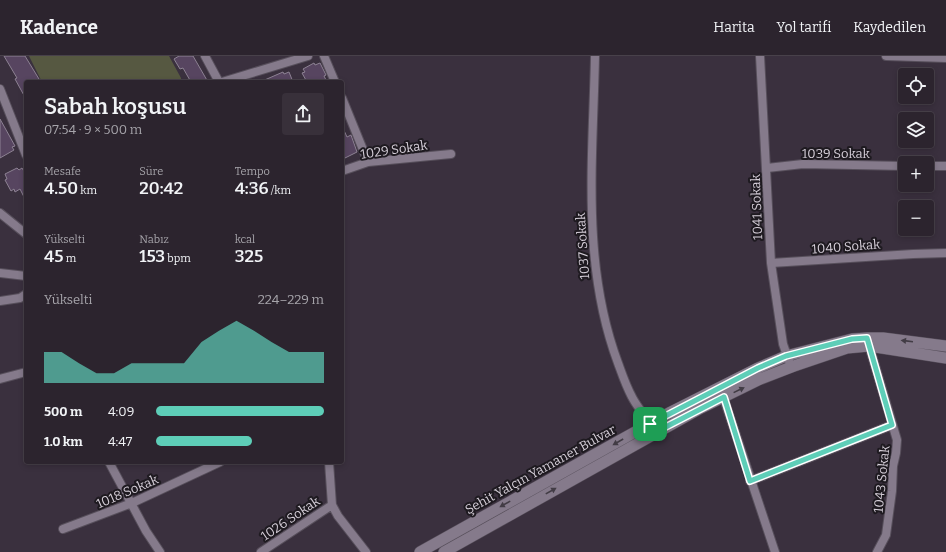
<!DOCTYPE html>
<html lang="tr">
<meta charset="utf-8">
<style>
:root{--surface:#2c242e;--page:#38303a;--text:#f1f3f6;--muted:#a6a4aa;--line:#48414a;--accent:#5eceb8}
body{margin:0;font-family:Bitter,serif;background:var(--page);color:var(--text);height:100vh;display:flex;flex-direction:column;font-size:15px;white-space:nowrap}
*{box-sizing:border-box;margin:0}
p{font-size:13px;color:var(--muted)}
.icon{flex:none;width:22px;height:22px;fill:none;stroke:currentColor;stroke-width:2;stroke-linecap:round;stroke-linejoin:round}
.map{position:relative;flex:1;overflow:hidden}
.sheet{position:absolute;left:24px;top:24px;width:320px;height:384px;display:flex;flex-direction:column;background:var(--surface);border-radius:4px;box-shadow:0 2px 6px #0003,0 0 0 1px var(--line)}
.sheet>*{flex:none}
.tools{position:absolute;left:898px;top:12px;display:grid;gap:8px}
.tools a{display:grid;place-items:center;width:36px;height:36px;border-radius:4px;background:var(--surface);box-shadow:0 2px 6px #0003,0 0 0 1px var(--line);font-size:20px}
.pin{position:absolute;display:grid;place-items:center;width:34px;height:34px;color:#fff;margin:-17px;border-radius:8px;box-shadow:0 2px 6px #0006}
.round{display:grid;place-items:center;flex:none;width:42px;height:42px;border-radius:4px;background:var(--page)}
.overview{display:flex;align-items:center;justify-content:space-between;height:68px;padding:0 20px}
h1{font-size:22px;font-weight:600;line-height:30px}
.figures{display:grid;grid-template-columns:repeat(3,1fr);gap:6px;height:68px;padding:4px 20px}
.figures div{display:grid;align-content:center}
.figures b{font-size:17px;font-weight:600}
.figures small{font-size:11px;font-weight:400}
.figures p{font-size:11px}
.chart{height:112px;padding:8px 20px}
.chart p{display:flex;justify-content:space-between}
.chart svg{width:100%;height:72px;margin-top:4px;fill:var(--accent);opacity:.7}
ul{padding:0 20px;list-style:none;font-size:13px}
li{display:grid;grid-template-columns:64px 48px 1fr;align-items:center;height:30px}
li i{height:10px;border-radius:5px;background:var(--accent)}
header{display:flex;align-items:center;gap:24px;box-sizing:border-box;height:56px;padding:0 20px;background:var(--surface);border-bottom:1px solid var(--line)}
header strong{font-size:19px}
nav{display:flex;gap:22px;margin-inline-start:auto;font-size:14px}
.map>svg:first-child{display:block}
</style>
<header>
<strong>Kadence</strong>
<nav><a>Harita</a><a>Yol tarifi</a><a>Kaydedilen</a></nav>
</header>
<div class="map">
<svg width="946" height="496" viewBox="0 0 946 496">
<rect width="100%" height="100%" fill="#3a303e"/>
<path fill="#565841" d="M29 0H169L181 22V26H42Z"/>
<path fill="#574560" stroke="#8d8293" d="M4 0H25L39 23 34 26H26V43L15 23 17 22Z
M179 0H193L208 26H191L183 12 180 13 174 3Z
M314 7 315 9 320 7 326 19 324 20 326 24 323 26H307L302 17 305 16 303 13Z
M283 16 284 18 289 16 293 26H260Z
M0 63 15 90 12 91 14 94 0 102Z
M342 70 347 81 351 79 357 96 345 102 342 96Z
M17 112 19 114 22 112 26 119V145L20 133 15 136 14 133 11 135 5 124 7 123 5 118Z"/>
<g fill="none" stroke-linecap="round" stroke-linejoin="round">
<defs>
<path id="street" d="M205 0 219 26
M324 0 335 26
M595 0C593 103 581 208 618 307 622 318 626 330 632 341 637 351 646 360 651 371
M760 0 771 207 783 288 791 311
M886 0 946 2
M222 26 308 0
M0 33 26 99
M342 42 368 106
M927 110H946
M767 112 803 108 905 110
M342 115 368 106 451 98
M0 157 26 178
M771 207 913 198 946 197
M0 217 26 220
M0 245 20 242 26 238
M868 286 897 384 896 397 893 410 892 435 886 479 877 496
M0 323 26 316
M722 337 775 496
M109 406 146 475 160 496
M329 406 332 449 338 460 366 496
M750 425 892 369
M63 473 132 447 220 406
M261 496 332 449"/>
<path id="secondary" d="M420 496 669 357 758 312 786 300 852 283 867 282H883L946 290
M444 496 701 352 758 324 794 310 847 292 869 290 946 302"/>
</defs>
<use href="#street" stroke="#574f5b" stroke-width="10"/>
<use href="#secondary" stroke="#574f5b" stroke-width="12"/>
<use href="#street" stroke="#857a8b" stroke-width="8"/>
<use href="#secondary" stroke="#857a8b" stroke-width="11"/>
</g>
<defs><path id="oneway-solid" d="M-6-.8H1V-3.2L6.5 0L1 3.2V.8H-6Z"/></defs>
<g fill="#423c45">
<use href="#oneway-solid" transform="translate(907 285) rotate(-173)"/>
<use href="#oneway-solid" transform="translate(739 334) rotate(-26)"/>
<use href="#oneway-solid" transform="translate(618 386) rotate(150)"/>
<use href="#oneway-solid" transform="translate(551 435) rotate(-29)"/>
<use href="#oneway-solid" transform="translate(505 448) rotate(151)"/>
</g>
<g fill="none" stroke-linecap="round" stroke-linejoin="round">
<defs>
<path id="route" d="M867 282 892 369 750 425 724 341 654 377 650 368 758 312 786 300 852 283Z"/>
</defs>
<use href="#route" stroke="#fff" stroke-width="8"/>
<use href="#route" stroke="#5eceb8" stroke-width="5"/>
</g>
<g text-anchor="middle" stroke-width="4" stroke-linejoin="round" paint-order="stroke">
<g font-size="13" fill="#d5ced8" stroke="#1e1a20">
<text transform="translate(394 93) rotate(-8)" y="5">1029 Sokak</text>
<text x="836" y="102">1039 Sokak</text>
<text transform="translate(756 151) rotate(-92)" y="5">1041 Sokak</text>
<text transform="translate(582 190) rotate(-94)" y="5">1037 Sokak</text>
<text transform="translate(846 190) rotate(-4)" y="5">1040 Sokak</text>
<text transform="translate(540 413) rotate(-29)" y="5">Şehit Yalçın Yamaner Bulvar</text>
<text transform="translate(881 423) rotate(-84)" y="5">1043 Sokak</text>
<text transform="translate(127 435) rotate(-23)" y="5">1018 Sokak</text>
<text transform="translate(290 462) rotate(-34)" y="5">1026 Sokak</text>
</g>
</g>
</svg>
<div class="tools">
<a><svg class="icon" aria-label="locate" viewBox="0 0 24 24"><circle cx="12" cy="12" r="6"/><path d="M12 2v4M12 18v4M2 12h4M18 12h4"/></svg></a>
<a><svg class="icon" aria-label="layers" viewBox="0 0 24 24"><path d="M12 4l9 5-9 5-9-5zM3 14l9 5 9-5"/></svg></a>
<a>+</a>
<a>−</a>
</div>
<div class="pin" style="left:650px;top:368px;background:#1e9e55"><svg class="icon" aria-label="arrive" viewBox="0 0 24 24"><path d="M6 21V4h12l-3 4 3 4H6"/></svg></div>
<section class="sheet">
<div class="overview"><div><h1>Sabah koşusu</h1><p>07:54 · 9 × 500 m</p></div><a class="round"><svg class="icon" aria-label="share" viewBox="0 0 24 24"><path d="M12 15V3M7 8l5-5 5 5M5 13v7h14v-7"/></svg></a></div>
<div class="figures">
<div><p>Mesafe</p><b>4.50<small> km</small></b></div>
<div><p>Süre</p><b>20:42</b></div>
<div><p>Tempo</p><b>4:36<small> /km</small></b></div>
</div>
<div class="figures">
<div><p>Yükselti</p><b>45<small> m</small></b></div>
<div><p>Nabız</p><b>153<small> bpm</small></b></div>
<div><p>kcal</p><b>325</b></div>
</div>
<div class="chart"><p><span>Yükselti</span>224–229 m</p>
<svg viewBox="0 0 160 44" preserveAspectRatio="none"><path d="M0 44V25L10 25L20 32L30 38L40 38L50 32L60 32L70 32L80 32L90 19L100 12L110 6L120 12L130 19L140 25L150 25L160 25V44z"/></svg>
</div>
<ul>
<li><b>500 m</b>4:09<i style="width:100%"></i></li>
<li><b>1.0 km</b>4:47<i style="width:57%"></i></li>
</ul>
</section>
</div>
